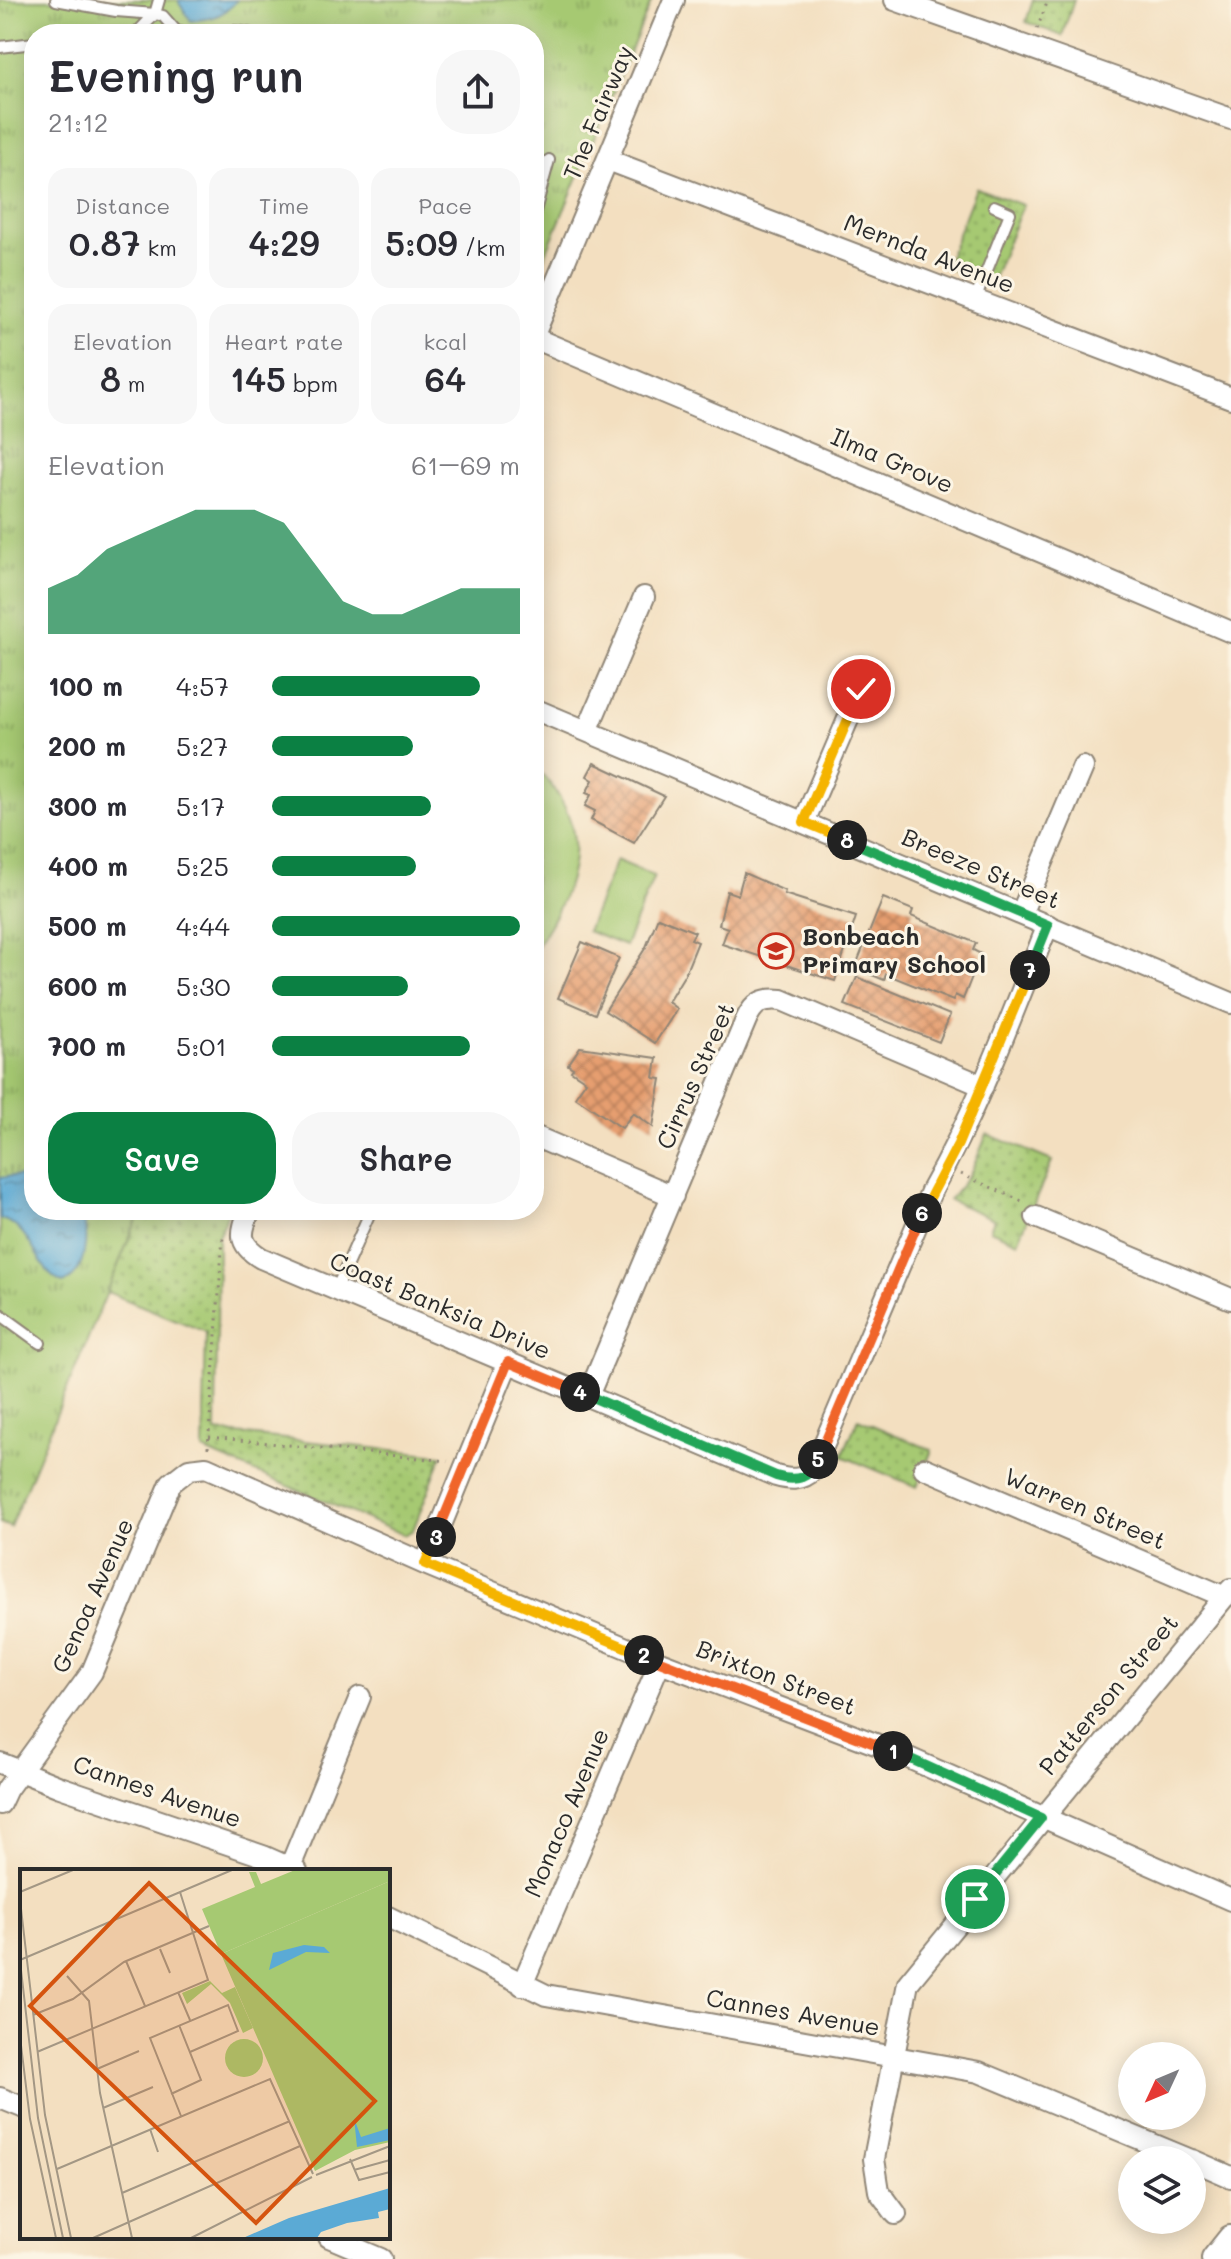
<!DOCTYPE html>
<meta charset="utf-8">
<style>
:root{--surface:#fff;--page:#f7f7f7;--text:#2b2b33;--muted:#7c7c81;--accent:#0b8043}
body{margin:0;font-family:Mali,sans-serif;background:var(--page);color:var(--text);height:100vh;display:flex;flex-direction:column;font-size:30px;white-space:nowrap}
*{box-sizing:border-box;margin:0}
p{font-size:26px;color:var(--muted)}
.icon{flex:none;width:44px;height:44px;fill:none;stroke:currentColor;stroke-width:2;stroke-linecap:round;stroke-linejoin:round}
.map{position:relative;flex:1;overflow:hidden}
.sheet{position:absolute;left:24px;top:24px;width:520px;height:1196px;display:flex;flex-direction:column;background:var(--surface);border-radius:32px;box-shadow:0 4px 20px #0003}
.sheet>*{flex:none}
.needle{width:52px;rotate:226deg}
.controls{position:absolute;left:1118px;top:2042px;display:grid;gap:16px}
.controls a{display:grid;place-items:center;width:88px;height:88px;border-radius:50%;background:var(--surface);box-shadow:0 4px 20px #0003;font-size:40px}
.pin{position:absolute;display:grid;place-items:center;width:68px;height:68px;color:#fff;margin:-34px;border:4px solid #fff;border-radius:50%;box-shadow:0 2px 8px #0007}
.km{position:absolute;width:40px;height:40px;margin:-20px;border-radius:50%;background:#222;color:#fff;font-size:22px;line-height:40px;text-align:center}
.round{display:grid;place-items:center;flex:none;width:84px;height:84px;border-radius:32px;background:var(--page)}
.head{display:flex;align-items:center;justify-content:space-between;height:136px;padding:0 24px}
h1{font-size:44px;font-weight:600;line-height:60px}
.figures{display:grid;grid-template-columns:repeat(3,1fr);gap:12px;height:136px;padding:8px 24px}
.figures div{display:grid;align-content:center;border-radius:20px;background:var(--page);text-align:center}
.figures b{font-size:34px;font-weight:600}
.figures small{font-size:22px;font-weight:400}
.figures p{font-size:22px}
.chart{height:224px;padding:16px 24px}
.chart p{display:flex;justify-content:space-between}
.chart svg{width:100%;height:144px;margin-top:8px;fill:var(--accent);opacity:.7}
.primary-button{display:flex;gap:16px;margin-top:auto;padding:16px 24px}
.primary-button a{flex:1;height:92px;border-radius:32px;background:var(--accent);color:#fff;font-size:32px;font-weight:600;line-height:92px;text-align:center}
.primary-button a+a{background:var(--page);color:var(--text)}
ul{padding:0 24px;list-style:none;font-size:26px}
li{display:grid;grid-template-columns:128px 96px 1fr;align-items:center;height:60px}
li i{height:20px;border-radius:10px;background:var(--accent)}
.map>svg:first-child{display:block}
</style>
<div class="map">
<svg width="1231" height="2259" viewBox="0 0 1231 2259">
<defs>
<pattern id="grass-tufts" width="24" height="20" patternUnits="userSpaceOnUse" patternTransform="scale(2)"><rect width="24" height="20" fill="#a6c972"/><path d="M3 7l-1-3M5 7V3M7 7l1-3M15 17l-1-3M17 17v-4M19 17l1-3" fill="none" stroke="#87a35e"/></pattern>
<pattern id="park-dots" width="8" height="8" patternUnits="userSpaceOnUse" patternTransform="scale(2)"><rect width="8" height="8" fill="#a6c972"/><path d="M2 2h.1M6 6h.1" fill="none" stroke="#87a35e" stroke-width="1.8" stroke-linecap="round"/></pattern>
<pattern id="water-ripples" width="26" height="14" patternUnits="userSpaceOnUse" patternTransform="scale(2)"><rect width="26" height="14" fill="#5baad5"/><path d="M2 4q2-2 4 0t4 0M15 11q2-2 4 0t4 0" fill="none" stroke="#4b8bad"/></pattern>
<pattern id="building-cross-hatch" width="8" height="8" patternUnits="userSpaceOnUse" patternTransform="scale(2)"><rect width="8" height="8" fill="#e69e70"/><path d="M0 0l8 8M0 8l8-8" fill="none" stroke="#bb815c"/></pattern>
</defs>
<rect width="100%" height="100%" fill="#fcf5e5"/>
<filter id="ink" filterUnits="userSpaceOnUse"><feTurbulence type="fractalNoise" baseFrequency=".0125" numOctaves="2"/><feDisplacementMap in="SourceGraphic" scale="16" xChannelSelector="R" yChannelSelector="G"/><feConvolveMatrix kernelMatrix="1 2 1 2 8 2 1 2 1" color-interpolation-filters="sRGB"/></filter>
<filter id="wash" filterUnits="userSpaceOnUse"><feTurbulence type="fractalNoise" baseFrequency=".006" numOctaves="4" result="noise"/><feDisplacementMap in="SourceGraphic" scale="32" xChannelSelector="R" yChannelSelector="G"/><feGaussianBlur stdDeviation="1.8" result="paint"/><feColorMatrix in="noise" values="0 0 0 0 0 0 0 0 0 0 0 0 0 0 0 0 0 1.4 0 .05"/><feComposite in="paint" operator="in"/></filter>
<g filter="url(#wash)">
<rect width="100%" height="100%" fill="#f3dfc0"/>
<path fill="url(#grass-tufts)" stroke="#687a4e" stroke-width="2" d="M0 0H652L534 282V34H34V1210H141L10 1527 0 1523Z"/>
<path fill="url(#park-dots)" stroke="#687a4e" stroke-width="2" d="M1033 0H1074L1062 36 1026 22Z
M976 188 1023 205 990 285 945 267Z
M987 1134 1052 1161 1018 1242 990 1230 994 1219 949 1200 970 1175Z
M141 1210H229L218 1236 216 1432 442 1455 413 1530 404 1535 203 1450 206 1332 107 1292Z
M858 1419 932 1450 917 1487 842 1456Z"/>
<path fill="#a6c972" stroke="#687a4e" stroke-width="2" d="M534 766C597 827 578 885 534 950Z
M616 860 654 876 625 946 587 931Z"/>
<path fill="url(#water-ripples)" stroke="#436a80" stroke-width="2" d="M179 0H237C225 16 211 19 191 21L179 3Z
M11 1176 34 1177V1210H82C89 1231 87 1275 63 1283 35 1272 34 1226 0 1219V1178Z"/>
<g id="blocks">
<path fill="url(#building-cross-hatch)" d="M594 763 664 796 634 843 591 820 595 811 585 806 591 795 586 793 593 780 587 776Z
M744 873 785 891 784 894 856 917 835 981 722 944 728 928 719 925 727 891 738 895Z
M883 898 913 910 911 916 976 943 973 950 981 954 963 999 955 995 953 1001 886 974 884 980 855 968Z
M658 917 695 932 691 939 698 942 685 974 668 1002 677 1009 655 1043 605 1011 646 947Z
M582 942 619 958 595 1014 558 998Z
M857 977 950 1015 939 1042 845 1005Z
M580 1047 657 1058 654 1078 661 1079 653 1127 633 1113 622 1128 575 1097 586 1081 571 1071 573 1068 568 1065Z"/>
</g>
</g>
<g filter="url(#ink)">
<use href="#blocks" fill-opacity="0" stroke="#8f8576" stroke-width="2"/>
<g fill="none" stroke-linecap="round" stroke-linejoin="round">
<defs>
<path id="service" d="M56 0 116 11 155 14 163 16 177 32C202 35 227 27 252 34
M136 34 155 14 159 0
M0 47 34 43
M534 215 549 160
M975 300 1010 213 994 206
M31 517H34
M336 1290 371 1210
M0 1314 40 1343"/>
<path id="minor" d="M895 0 1231 119
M608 160 1231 398
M534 335 674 0
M534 338 1231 632
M534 709 1231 1003
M587 731 644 597
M804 822 861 689
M1021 914 1083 767
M534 1136 673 1196
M250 1210C240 1233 238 1244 261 1258L776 1476C790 1480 802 1481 813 1470L932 1189C979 1106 1012 1014 1048 925
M1036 1217 1231 1299
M588 1396 746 1020C754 1002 763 998 782 1000L983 1086
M924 1468 1225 1597
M425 1564 508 1362
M0 1763 60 1787 263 1856 297 1871
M0 1804 7 1789 92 1672 171 1483 189 1469 206 1467 425 1564 660 1662 886 1748 1231 1900
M290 1867 360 1697
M388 1917 546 1995 979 2072 1191 2160
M522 1985 660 1662
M0 2098 22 2107
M1192 2160 1231 2177
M896 2214 879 2191 874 2159 908 1983 1231 1589
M329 2237 381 2259"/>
<path id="tertiary" d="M1215 2259 1231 2239"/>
</defs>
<use href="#service" stroke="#8f8576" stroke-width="14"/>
<use href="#minor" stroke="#8f8576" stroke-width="24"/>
<use href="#tertiary" stroke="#8f8576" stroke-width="30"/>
<path stroke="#8f8576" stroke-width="3" stroke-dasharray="2 6" stroke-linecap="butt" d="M1037 29 1048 0
M961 1174 1024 1202
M209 1437 448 1461
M208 1448 223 1236"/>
<use href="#service" stroke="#fff" stroke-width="10"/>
<use href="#minor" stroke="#fff" stroke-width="20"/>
<use href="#tertiary" stroke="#fff" stroke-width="26"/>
</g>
</g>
<g fill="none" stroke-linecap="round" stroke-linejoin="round" filter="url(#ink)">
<defs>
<path id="split-1" d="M893 1751 1041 1818 975 1899"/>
<path id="split-2" d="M644 1655 893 1751"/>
<path id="split-3" d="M436 1537 425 1564 644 1655"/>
<path id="split-4" d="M436 1537 508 1362 580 1392"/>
<path id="split-5" d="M580 1392 776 1476C796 1482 810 1479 818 1459"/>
<path id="split-6" d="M818 1459 922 1213"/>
<path id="split-7" d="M922 1213 958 1144 1030 970"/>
<path id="split-8" d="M847 840 1048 925 1030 970"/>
<path id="split-9" d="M847 840 804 822 861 689"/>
</defs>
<use href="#split-1" stroke="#fff" stroke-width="16"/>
<use href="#split-2" stroke="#fff" stroke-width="16"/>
<use href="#split-3" stroke="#fff" stroke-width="16"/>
<use href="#split-4" stroke="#fff" stroke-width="16"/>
<use href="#split-5" stroke="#fff" stroke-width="16"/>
<use href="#split-6" stroke="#fff" stroke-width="16"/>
<use href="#split-7" stroke="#fff" stroke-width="16"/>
<use href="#split-8" stroke="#fff" stroke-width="16"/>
<use href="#split-9" stroke="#fff" stroke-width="16"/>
<use href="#split-1" stroke="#22a559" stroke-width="10"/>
<use href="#split-2" stroke="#f0652b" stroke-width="10"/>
<use href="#split-3" stroke="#f5b400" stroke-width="10"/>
<use href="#split-4" stroke="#f0652b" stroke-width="10"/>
<use href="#split-5" stroke="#22a559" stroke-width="10"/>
<use href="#split-6" stroke="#f0652b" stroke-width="10"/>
<use href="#split-7" stroke="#f5b400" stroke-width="10"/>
<use href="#split-8" stroke="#22a559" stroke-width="10"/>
<use href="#split-9" stroke="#f5b400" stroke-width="10"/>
</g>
<defs>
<symbol id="school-ring" viewBox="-11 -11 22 22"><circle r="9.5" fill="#fcf5e5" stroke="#c8321e" stroke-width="1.5"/><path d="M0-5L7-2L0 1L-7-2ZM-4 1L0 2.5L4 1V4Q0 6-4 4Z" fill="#c8321e"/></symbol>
</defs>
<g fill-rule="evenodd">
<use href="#school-ring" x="756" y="931" width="40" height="40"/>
</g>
<g text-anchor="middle" stroke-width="6" stroke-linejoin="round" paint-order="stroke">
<g font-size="24" fill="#2b2b2b" stroke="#fcf5e5">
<text transform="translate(599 113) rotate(-67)" y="8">The Fairway</text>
<text transform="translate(929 254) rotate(21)" y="8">Mernda Avenue</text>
<text transform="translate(892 461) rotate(23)" y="8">Ilma Grove</text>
<text transform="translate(981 869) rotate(23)" y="8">Breeze Street</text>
<text transform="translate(696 1076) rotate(-66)" y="8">Cirrus Street</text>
<text transform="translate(440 1306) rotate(23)" y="8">Coast Banksia Drive</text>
<text transform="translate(1085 1509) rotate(23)" y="8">Warren Street</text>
<text transform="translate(93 1596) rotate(-66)" y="8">Genoa Avenue</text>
<text transform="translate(776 1678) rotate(21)" y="8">Brixton Street</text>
<text transform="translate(1109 1695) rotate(-50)" y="8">Patterson Street</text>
<text transform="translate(157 1792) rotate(19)" y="8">Cannes Avenue</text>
<text transform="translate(567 1813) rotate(-67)" y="8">Monaco Avenue</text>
<text transform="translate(793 2013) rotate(10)" y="8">Cannes Avenue</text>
</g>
<g font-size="24" font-weight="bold" fill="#2b2b2b" stroke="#fcf5e5" text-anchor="start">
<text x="802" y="945">Bonbeach<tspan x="802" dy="28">Primary School</tspan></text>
</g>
</g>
<g transform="translate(20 1869)">
<rect width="370" height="370" fill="#f3dfc0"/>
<path d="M370 12V273L335 281 295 302 201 85Z" fill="#a6c972"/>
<path d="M275 1H370V12L201 85 182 40 235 18 229 3H236L241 15ZM190 112 202 124 215 118 233 159 223 164 210 134 191 115 167 135 162 124Z" fill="#a6c972"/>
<path d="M205 189a19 19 0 1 1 38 0a19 19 0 1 1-38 0Z" fill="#a6c972"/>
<path d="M284 76 304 78 310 84 286 83 249 101 253 84ZM334 249 341 268 370 259V271L337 278ZM370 319V340L358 343 359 349 327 354 301 363 297 369H223L269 349Z" fill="#5baad5"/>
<path fill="none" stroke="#a39784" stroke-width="2" d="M0 23 53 1M0 31 25 246 51 369M140 80 150 104M0 91 212 1M0 92 18 249 43 369M106 92 125 137M47 107 69 132 80 224 112 369M158 123 170 151M13 146 53 130 104 93 189 57M0 168 10 250 36 369M17 183 188 111 160 23M77 200 119 182M151 225 181 211 159 156M83 239 133 218M161 247 130 169 208 136 218 162 170 183M130 260 138 283M330 290 339 311 370 303M37 300 250 210 293 305M334 301 370 291M296 306 370 277M102 324 270 252M73 369 280 277M171 369 292 308"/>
<path fill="#d5540f" fill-opacity="0.15" stroke="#d5540f" stroke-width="4" d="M129 14 355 232 236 354 10 137Z"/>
<rect width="370" height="370" fill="none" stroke="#2b2b2b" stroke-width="4"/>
</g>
</svg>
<div class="controls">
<a><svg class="needle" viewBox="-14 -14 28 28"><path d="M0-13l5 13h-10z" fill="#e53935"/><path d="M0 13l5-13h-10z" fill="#7c7c81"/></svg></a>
<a><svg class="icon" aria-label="layers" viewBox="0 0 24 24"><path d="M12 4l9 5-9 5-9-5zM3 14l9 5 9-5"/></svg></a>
</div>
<div class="pin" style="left:975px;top:1899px;background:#1e9e55"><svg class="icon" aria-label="arrive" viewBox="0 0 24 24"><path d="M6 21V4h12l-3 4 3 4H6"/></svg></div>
<div class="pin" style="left:861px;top:689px;background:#d93025"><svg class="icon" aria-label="check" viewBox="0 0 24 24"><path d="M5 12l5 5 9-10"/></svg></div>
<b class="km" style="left:893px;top:1751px">1</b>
<b class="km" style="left:644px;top:1655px">2</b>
<b class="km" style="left:436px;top:1537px">3</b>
<b class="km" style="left:580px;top:1392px">4</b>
<b class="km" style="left:818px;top:1459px">5</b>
<b class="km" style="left:922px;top:1213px">6</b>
<b class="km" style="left:1030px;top:970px">7</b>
<b class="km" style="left:847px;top:840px">8</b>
<section class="sheet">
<div class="head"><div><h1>Evening run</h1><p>21:12</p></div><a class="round"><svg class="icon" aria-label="share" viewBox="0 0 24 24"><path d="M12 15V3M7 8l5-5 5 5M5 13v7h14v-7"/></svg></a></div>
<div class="figures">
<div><p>Distance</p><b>0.87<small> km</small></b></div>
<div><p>Time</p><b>4:29</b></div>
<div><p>Pace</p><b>5:09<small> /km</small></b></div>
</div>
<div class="figures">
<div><p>Elevation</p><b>8<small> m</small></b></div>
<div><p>Heart rate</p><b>145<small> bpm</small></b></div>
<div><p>kcal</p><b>64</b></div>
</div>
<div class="chart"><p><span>Elevation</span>61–69 m</p>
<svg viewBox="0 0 160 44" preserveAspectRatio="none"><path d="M0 44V30L10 26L20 18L30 14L40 10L50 6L60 6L70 6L80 10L90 22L100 34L110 38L120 38L130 34L140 30L150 30L160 30V44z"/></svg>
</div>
<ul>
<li><b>100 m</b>4:57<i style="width:84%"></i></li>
<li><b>200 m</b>5:27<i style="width:57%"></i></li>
<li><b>300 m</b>5:17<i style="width:64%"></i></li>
<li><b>400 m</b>5:25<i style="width:58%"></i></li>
<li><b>500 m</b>4:44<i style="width:100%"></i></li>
<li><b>600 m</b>5:30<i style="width:55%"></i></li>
<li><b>700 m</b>5:01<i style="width:80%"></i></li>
</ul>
<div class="primary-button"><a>Save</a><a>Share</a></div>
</section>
</div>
